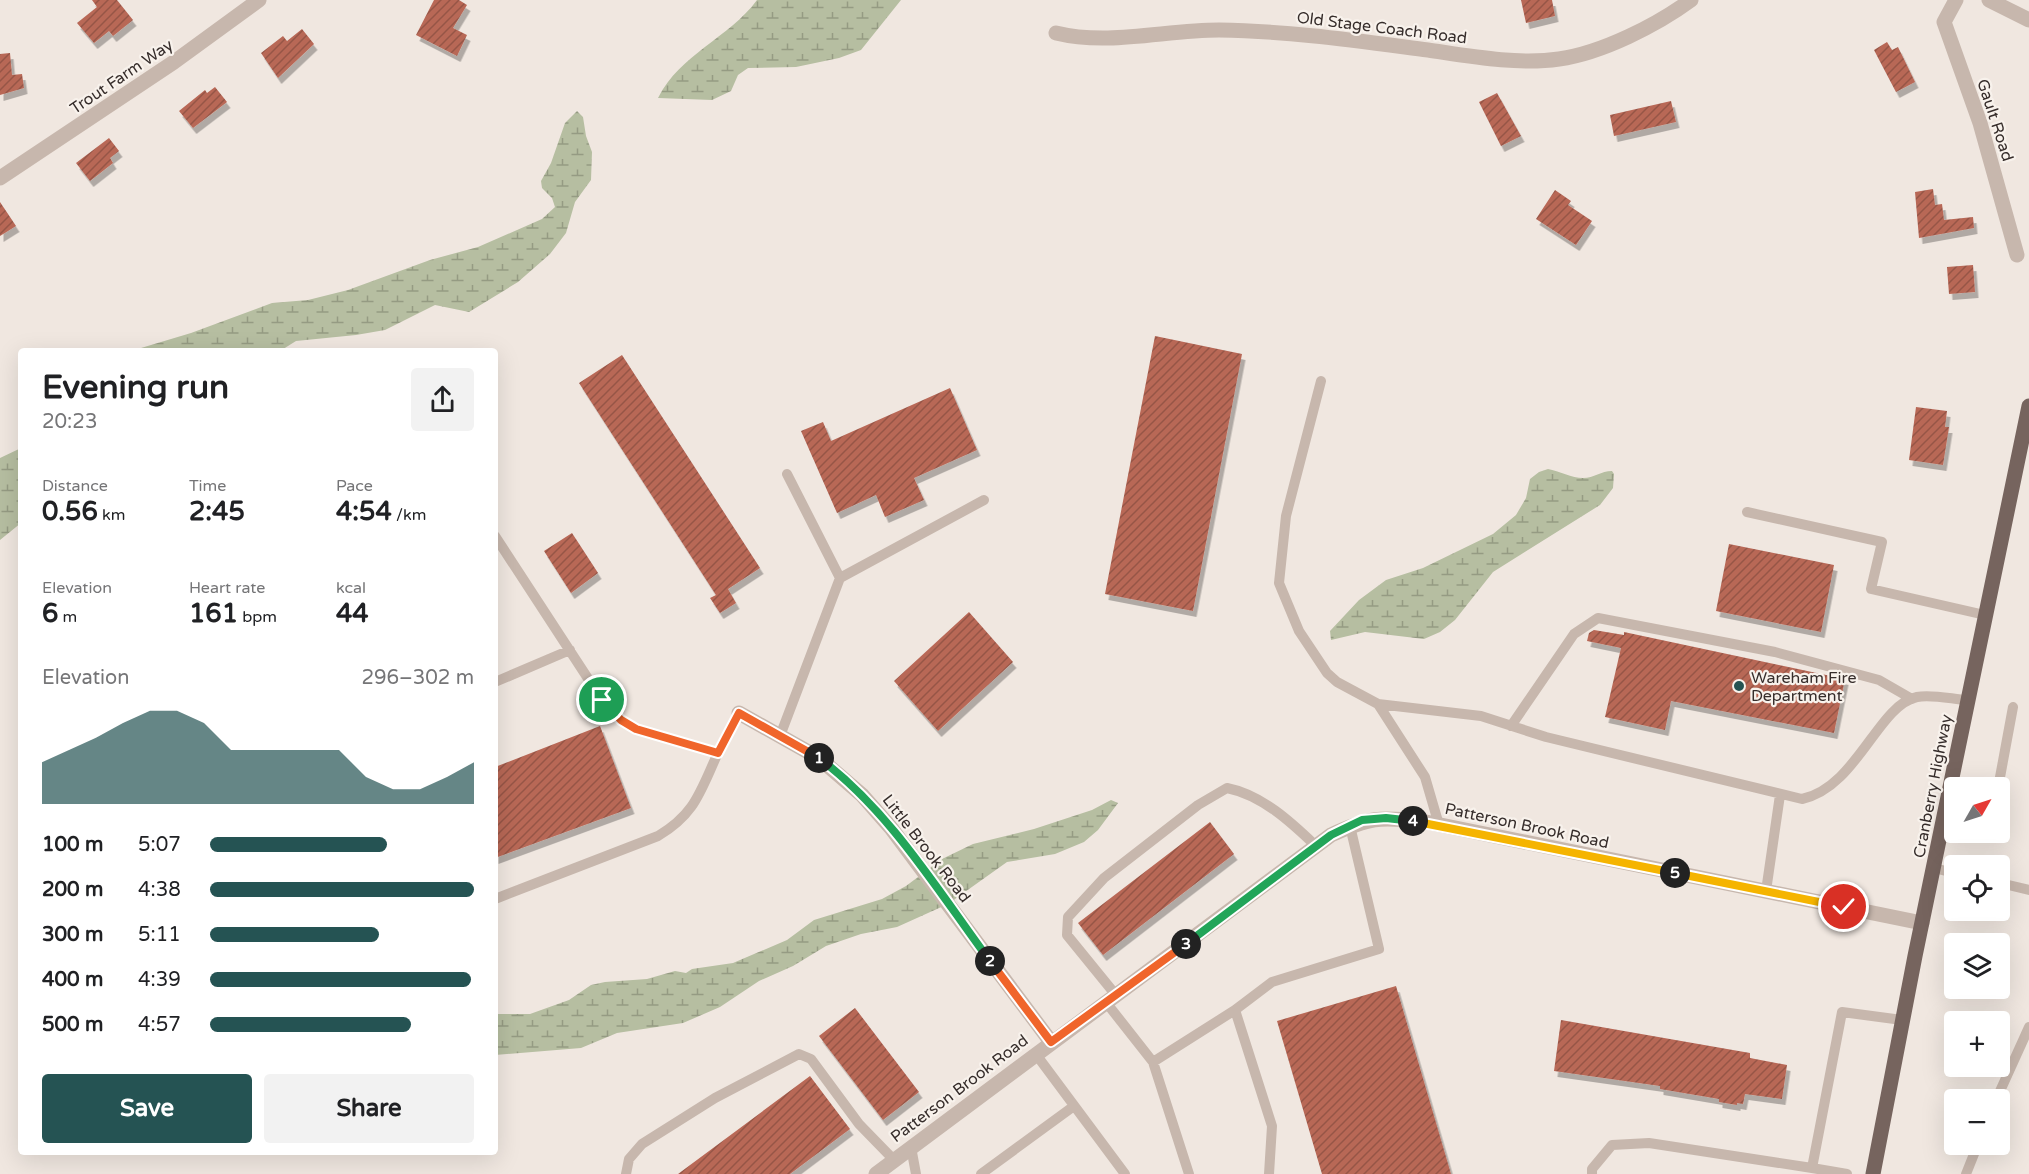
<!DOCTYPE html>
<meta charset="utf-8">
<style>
:root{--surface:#fff;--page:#f2f2f2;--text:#202124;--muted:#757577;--accent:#255353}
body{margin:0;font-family:"Varela Round",sans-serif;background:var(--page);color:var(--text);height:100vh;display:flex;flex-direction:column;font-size:22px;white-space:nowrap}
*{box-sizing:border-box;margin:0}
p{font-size:20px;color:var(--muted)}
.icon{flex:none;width:33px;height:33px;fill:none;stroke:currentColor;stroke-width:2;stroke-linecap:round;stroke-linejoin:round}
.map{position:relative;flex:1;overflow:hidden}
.sheet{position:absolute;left:18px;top:348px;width:480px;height:807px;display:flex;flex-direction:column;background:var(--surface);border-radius:6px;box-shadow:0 6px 24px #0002}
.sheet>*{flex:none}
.needle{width:39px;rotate:51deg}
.buttons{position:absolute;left:1944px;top:777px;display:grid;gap:12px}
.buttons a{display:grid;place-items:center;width:66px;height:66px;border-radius:6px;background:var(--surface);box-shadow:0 6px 24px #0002;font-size:30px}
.pin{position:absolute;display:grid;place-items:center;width:51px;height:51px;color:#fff;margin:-26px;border:3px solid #fff;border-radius:50%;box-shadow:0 2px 6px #0007}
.km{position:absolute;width:30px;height:30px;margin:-15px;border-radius:50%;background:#222;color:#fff;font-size:16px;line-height:30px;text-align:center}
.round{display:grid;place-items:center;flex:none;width:63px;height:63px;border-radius:6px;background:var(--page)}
.overview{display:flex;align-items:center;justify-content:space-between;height:102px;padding:0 24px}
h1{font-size:33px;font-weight:700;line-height:45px}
.stats{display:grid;grid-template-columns:repeat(3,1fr);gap:9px;height:102px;padding:6px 24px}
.stats div{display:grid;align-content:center}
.stats b{font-size:26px;font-weight:700}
.stats small{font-size:16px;font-weight:400}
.stats p{font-size:16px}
.chart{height:168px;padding:12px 24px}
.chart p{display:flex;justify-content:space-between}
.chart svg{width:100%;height:108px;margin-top:6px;fill:var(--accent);opacity:.7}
.primary-button{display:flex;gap:12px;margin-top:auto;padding:12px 24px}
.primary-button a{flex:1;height:69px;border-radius:6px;background:var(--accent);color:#fff;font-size:24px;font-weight:700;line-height:69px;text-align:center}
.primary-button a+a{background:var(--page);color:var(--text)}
ul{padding:0 24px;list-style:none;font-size:20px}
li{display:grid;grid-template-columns:96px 72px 1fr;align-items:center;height:45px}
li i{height:15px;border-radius:8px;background:var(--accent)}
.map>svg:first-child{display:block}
</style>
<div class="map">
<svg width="2029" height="1174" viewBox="0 0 2029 1174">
<defs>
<pattern id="wetland-marsh" width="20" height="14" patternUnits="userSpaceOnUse" patternTransform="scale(1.5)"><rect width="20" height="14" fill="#b6bea1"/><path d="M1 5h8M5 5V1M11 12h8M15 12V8" fill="none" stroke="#959b83"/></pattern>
<pattern id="building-hatch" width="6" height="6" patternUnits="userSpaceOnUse" patternTransform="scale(1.5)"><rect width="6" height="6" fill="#b86756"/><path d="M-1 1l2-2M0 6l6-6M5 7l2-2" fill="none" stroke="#965547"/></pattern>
<filter id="shadow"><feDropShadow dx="3.5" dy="6" stdDeviation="0" flood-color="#0004"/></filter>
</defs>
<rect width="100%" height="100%" fill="#f0e7e0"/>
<path fill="url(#wetland-marsh)" d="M757 0H901L861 50 839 58 796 67 748 68 738 75 731 91 712 100 658 98C680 54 729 38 757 0Z
M577 111 583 117 586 136 592 152 591 180 575 202 566 233 550 254 518 282 469 312 435 305 385 330 356 335 296 341 280 351H131L191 333 272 303 308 300 348 290 430 260 478 247 542 219 555 207 552 198 542 188 541 181 551 163 565 123Z
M21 448V523L0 540V458Z
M1548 469C1559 471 1572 478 1583 478 1594 478 1601 471 1612 471L1614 474 1613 488 1600 505 1493 572 1455 620 1440 632 1424 639 1365 632 1331 640 1330 631 1359 600 1386 580 1423 568 1493 534 1516 515 1526 498 1530 479 1539 472Z
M1111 800 1118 803 1098 830 1084 842 1055 854 1007 862 948 904 897 927 861 934 826 946 793 966 759 981 720 1007 683 1023 617 1033 581 1048 495 1055V1014H530L569 1000 591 985 605 982 647 979 675 971 686 973 692 969 733 963 787 940 814 920 882 899 906 886 942 859 973 844 1034 829 1092 810Z"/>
<path fill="url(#building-hatch)" filter="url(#shadow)" d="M92 0H117L133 20 113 36 109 31 94 43 77 23 97 7Z
M434 0H459L467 5 453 28 467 35 457 56 416 35Z
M1521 0H1552L1555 16 1526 23Z
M302 29 314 44 278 78 261 53 283 36 287 41Z
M1887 42 1892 50 1898 47 1915 82 1896 92 1874 50Z
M10 53 12 75 22 74 24 88 0 95V54Z
M215 87 227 102 193 128 179 111 205 90 207 93Z
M1497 93 1521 136 1501 146 1479 102Z
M1671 101 1676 122 1614 136 1610 115Z
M109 138 119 151 110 158 113 163 90 181 76 163Z
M1933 189 1935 205 1942 204 1944 220 1973 217 1974 228 1919 238 1915 192Z
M1555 190 1571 201 1568 205 1592 221 1576 245 1536 219Z
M0 202 16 226 0 236Z
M1973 265 1975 292 1949 294 1947 267Z
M1155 336 1242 354 1193 611 1105 594Z
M622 355 760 568 728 589 736 603 720 613 710 598 716 595 579 383Z
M950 388 977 450 914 478 924 500 885 517 876 495 837 513 801 431 823 422 831 441Z
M1916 407 1947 411 1945 427H1949L1943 465 1909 460Z
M572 533 598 573 571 593 544 551Z
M1729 544 1834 565 1821 632 1716 611Z
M969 612 1013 662 938 731 894 681Z
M1594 630 1624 635V632L1845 679 1834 733 1671 701 1665 730 1605 717 1621 648 1587 641 1589 633Z
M600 726 631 808 495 858V767Z
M1210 822 1234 854 1103 955 1078 923Z
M1396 986 1451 1174H1322L1277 1021Z
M855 1008 919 1092 883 1120 819 1036Z
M1561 1020 1750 1053V1058L1787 1065 1782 1099 1745 1094 1743 1104 1737 1103V1105L1719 1102V1099L1660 1089V1086L1554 1071Z
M810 1076 850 1129 790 1174H678Z"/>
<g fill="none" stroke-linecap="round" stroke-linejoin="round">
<path stroke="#c7b7ad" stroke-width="10" d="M1321 381 1286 516 1279 583 1299 631 1327 673 1337 682 1378 704 1425 777 1439 825
M787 474 840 578
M1747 512 1882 542 1871 589 1985 615
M495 536 602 700 621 720 636 729 718 753
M495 682 570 650
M1378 704 1481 716 1546 737 1802 799C1857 787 1878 705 1917 697 1931 694 1952 699 1967 700
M1511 726 1574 634 1598 618 1775 652 1879 680 1912 699
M780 736 840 578 984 500
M1998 788 2013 707
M1934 868 1954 873
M2000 883 2029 890
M1766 891 1780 795
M495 899 658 836C695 814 700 792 717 755 723 741 732 727 739 713
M1115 994 1067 935 1068 917 1104 878 1198 805 1227 788C1262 795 1291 822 1316 846
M1105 1001 1153 1062 1235 1010 1272 982 1379 949 1350 826
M1235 1010 1272 1126 1269 1174
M1035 1053 1125 1174
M1153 1062 1189 1174
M1996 1100 2029 1027
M911 1147 916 1174
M626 1174 629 1159 642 1144 715 1098 799 1054 811 1059 859 1124 894 1160
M981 1174 1074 1106
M1592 1174V1169L1612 1145 1649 1143 1812 1168
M1847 1174 1812 1168 1842 1012 1902 1020
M1966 1174 1978 1144"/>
<path stroke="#c7b7ad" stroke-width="15" d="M1956 0 1944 22 1980 123 2017 255
M1989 0 2029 20
M1056 33C1109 46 1165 30 1219 30 1289 31 1358 41 1428 50 1469 56 1517 65 1559 59 1602 53 1657 25 1691 0
M0 178 174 62 259 0
M739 713 819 758 862 795 891 828 1051 1042
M876 1174 1331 835C1370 817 1379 817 1421 821L1922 923"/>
<path stroke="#76645e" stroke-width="15" d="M1873 1174 1915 956 2029 406"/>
</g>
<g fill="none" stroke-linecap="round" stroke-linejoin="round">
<defs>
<path id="split-1" d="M602 700 621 720 636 729 718 753 739 713 819 758"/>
<path id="split-2" d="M819 758C890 811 938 891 990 961"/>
<path id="split-3" d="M990 961 1051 1042 1186 944"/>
<path id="split-4" d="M1186 944 1331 835 1362 820 1386 818 1413 821"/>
<path id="split-5" d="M1413 821 1675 873"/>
<path id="split-6" d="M1675 873 1844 907"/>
</defs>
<use href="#split-1" stroke="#fff" stroke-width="12"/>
<use href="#split-2" stroke="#fff" stroke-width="12"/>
<use href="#split-3" stroke="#fff" stroke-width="12"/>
<use href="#split-4" stroke="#fff" stroke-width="12"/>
<use href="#split-5" stroke="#fff" stroke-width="12"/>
<use href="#split-6" stroke="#fff" stroke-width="12"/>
<use href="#split-1" stroke="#f0652b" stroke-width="8"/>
<use href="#split-2" stroke="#22a559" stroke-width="8"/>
<use href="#split-3" stroke="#f0652b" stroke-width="8"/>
<use href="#split-4" stroke="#22a559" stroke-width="8"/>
<use href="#split-5" stroke="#f5b400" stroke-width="8"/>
<use href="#split-6" stroke="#f5b400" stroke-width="8"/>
</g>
<circle fill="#255353" stroke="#f8f2ec" stroke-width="2" cx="1739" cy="686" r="6"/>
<g text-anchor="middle" stroke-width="4.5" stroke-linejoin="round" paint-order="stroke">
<g font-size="16" fill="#362d2b" stroke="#f8f2ec">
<text transform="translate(1382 27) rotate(7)" y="6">Old Stage Coach Road</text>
<text transform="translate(121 76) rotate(-34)" y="6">Trout Farm Way</text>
<text transform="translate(1996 120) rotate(72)" y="6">Gault Road</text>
<text transform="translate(1932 786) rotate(-79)" y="6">Cranberry Highway</text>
<text transform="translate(1527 825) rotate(12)" y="6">Patterson Brook Road</text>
<text transform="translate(927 848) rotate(52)" y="6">Little Brook Road</text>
<text transform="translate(959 1088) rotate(-37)" y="6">Patterson Brook Road</text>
</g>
<g font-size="16" fill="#362d2b" stroke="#f8f2ec" text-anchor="start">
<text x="1751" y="683">Wareham Fire<tspan x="1751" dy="18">Department</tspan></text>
</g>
</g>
</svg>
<div class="buttons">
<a><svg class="needle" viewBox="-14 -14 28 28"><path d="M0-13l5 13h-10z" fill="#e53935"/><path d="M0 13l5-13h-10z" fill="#757577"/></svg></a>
<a><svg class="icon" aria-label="locate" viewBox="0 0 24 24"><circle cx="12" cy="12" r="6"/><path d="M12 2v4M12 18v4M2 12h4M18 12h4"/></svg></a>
<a><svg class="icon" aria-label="layers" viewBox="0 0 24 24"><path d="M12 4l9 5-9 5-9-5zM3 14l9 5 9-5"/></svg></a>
<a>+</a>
<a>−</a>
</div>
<div class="pin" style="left:602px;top:700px;background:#1e9e55"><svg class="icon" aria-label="arrive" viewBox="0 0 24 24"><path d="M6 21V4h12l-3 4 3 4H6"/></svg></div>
<div class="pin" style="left:1844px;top:907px;background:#d93025"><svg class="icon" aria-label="check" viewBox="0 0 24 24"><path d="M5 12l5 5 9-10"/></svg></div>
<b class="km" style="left:819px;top:758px">1</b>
<b class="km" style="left:990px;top:961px">2</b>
<b class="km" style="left:1186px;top:944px">3</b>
<b class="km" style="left:1413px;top:821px">4</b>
<b class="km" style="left:1675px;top:873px">5</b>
<section class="sheet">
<div class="overview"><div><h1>Evening run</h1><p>20:23</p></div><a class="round"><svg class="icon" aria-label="share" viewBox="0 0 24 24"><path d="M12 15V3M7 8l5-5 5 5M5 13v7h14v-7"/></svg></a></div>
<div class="stats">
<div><p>Distance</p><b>0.56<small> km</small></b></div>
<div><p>Time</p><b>2:45</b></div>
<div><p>Pace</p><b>4:54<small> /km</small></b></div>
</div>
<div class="stats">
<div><p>Elevation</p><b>6<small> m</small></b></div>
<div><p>Heart rate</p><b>161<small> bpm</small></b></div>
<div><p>kcal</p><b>44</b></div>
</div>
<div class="chart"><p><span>Elevation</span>296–302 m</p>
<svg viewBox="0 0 160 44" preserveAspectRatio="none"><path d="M0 44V27L10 22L20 17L30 11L40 6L50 6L60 11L70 22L80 22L90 22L100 22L110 22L120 33L130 38L140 38L150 33L160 27V44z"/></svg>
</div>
<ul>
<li><b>100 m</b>5:07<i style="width:67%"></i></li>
<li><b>200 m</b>4:38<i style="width:100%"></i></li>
<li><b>300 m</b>5:11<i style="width:64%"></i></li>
<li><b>400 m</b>4:39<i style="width:99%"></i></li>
<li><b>500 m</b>4:57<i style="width:76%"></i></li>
</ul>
<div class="primary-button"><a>Save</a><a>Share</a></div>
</section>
</div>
